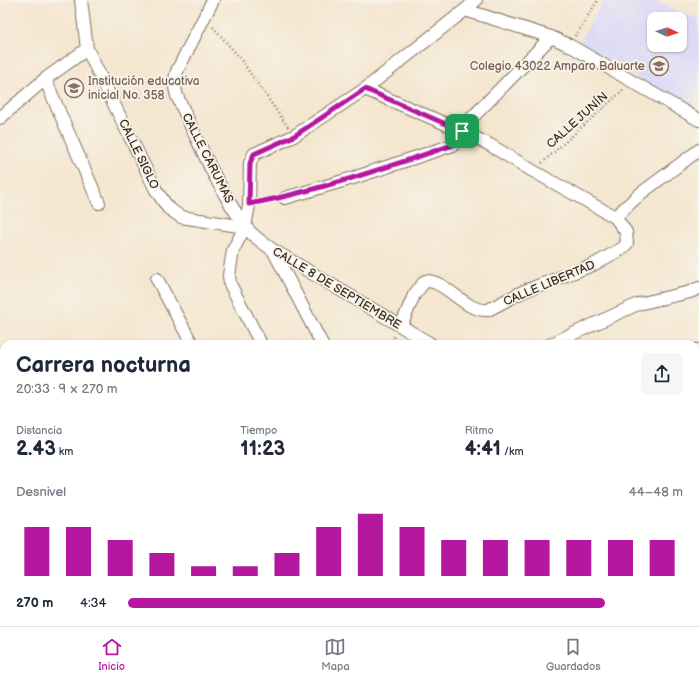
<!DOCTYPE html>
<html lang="es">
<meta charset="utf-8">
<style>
:root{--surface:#fff;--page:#f6f6f7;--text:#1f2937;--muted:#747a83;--line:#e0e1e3;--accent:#b5179e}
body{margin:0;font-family:"Balsamiq Sans",sans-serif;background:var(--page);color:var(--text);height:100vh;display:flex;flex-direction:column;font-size:15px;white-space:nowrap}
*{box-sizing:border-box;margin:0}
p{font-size:13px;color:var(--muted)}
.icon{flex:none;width:22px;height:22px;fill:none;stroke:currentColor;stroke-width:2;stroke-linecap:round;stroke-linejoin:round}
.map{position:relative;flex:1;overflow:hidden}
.drawer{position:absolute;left:0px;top:340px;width:699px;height:286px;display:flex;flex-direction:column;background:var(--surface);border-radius:12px 12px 0 0;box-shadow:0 1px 3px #0004}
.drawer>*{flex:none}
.needle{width:26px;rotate:94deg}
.fabs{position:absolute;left:647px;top:12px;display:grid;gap:8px}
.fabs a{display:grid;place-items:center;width:40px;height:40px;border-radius:8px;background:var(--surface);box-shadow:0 1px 3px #0004;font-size:20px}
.pin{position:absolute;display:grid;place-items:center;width:34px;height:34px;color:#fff;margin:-17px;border-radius:8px;box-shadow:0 2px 6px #0006}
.round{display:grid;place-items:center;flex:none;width:42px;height:42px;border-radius:8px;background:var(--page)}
.summary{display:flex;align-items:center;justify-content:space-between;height:68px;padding:0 16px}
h1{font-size:22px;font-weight:700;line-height:30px}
.figures{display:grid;grid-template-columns:repeat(3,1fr);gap:6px;height:68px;padding:4px 16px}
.figures div{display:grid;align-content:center}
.figures b{font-size:20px;font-weight:700}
.figures small{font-size:11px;font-weight:400}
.figures p{font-size:11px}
.chart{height:112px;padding:8px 16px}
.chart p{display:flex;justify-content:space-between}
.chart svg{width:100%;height:72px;margin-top:4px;stroke:var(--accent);stroke-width:6}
ul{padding:0 16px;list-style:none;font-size:13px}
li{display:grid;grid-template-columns:64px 48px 1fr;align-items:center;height:30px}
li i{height:10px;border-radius:5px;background:var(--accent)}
.menu{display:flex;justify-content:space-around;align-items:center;height:56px;border-top:1px solid var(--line);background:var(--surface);font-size:11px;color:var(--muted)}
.menu a{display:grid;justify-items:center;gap:2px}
.menu .on{color:var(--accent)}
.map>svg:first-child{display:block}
</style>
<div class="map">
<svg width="699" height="626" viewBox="0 0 699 626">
<defs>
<pattern id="building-hatch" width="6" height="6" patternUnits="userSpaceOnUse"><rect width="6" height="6" fill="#c398d6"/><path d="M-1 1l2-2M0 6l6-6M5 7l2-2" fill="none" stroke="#a07cad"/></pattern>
</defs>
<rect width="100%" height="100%" fill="#f7f3e8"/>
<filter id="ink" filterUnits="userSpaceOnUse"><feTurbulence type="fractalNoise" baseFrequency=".025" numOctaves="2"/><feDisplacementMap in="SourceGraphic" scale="8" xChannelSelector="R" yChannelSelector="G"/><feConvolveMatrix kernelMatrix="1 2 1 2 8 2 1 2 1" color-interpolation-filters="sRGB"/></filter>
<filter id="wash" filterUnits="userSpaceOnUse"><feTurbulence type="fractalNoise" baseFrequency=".012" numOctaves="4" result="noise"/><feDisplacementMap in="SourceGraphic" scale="16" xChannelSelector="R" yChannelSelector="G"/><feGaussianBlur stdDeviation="0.9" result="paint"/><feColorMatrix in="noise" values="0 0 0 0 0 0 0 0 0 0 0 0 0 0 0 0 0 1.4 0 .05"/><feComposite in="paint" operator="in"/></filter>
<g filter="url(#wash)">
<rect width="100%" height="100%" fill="#f4e6cf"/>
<path fill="#d8d7f8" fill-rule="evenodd" d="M605 0H650L699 19V87L694 95 696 103 690 109 579 42ZM654 19H680V45H654Z
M699 522V626H588L585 622H695V523Z"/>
<g id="blocks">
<path fill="url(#building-hatch)" d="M699 536V557L697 558 695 554V538Z
M699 562V579L698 577 695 578V564Z
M592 622H643L645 626H594Z
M645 622H663L664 624 661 626H647Z"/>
</g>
</g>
<g filter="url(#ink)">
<use href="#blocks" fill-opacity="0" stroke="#7c6c5c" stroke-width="1"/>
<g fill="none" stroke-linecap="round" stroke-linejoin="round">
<defs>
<path id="street" d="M81 0 87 49 156 190 168 208 181 217 245 227
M213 0 177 71C174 80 174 86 177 96 197 138 217 188 245 226 252 236 263 243 273 250L431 344
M465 10 551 37 569 45 699 120
M45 79 99 203
M365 89 462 131 490 145 533 171 615 217 626 232 627 243 623 248 593 265 524 291 488 310C464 312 447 280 425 281L414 295 401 326
M0 118 45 79 87 49
M285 198 353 178 453 145 465 125 551 37
M615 217 640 194 699 150
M273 250 322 344
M157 279 192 344
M261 344 230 284 229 275 233 250 245 227 249 205 250 163 254 154 294 136 365 89 465 10 476 0
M551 344 638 304 690 292 699 288
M695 350H699
M695 430H699
M0 459 4 457
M0 485 4 492
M695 518 699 517
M0 591 4 588
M346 622 350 626
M162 626 166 622
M249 626 252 622
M323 626 327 622
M426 626 430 622"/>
</defs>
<use href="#street" stroke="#7c6c5c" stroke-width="14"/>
<path stroke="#7c6c5c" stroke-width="2.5" stroke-dasharray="1 3" stroke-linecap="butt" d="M213 27 239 57 288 127
M575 36 598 0
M542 163 623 90
M259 202 274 200
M389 344 395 335
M227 622 231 626"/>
<use href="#street" stroke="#fff" stroke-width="12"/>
</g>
</g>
<g fill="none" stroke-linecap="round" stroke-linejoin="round" filter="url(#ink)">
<defs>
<path id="route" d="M365 89 462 131 453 145C386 167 319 191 249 204L250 163 254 154 294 136Z"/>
</defs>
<use href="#route" stroke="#fff" stroke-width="8"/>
<use href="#route" stroke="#b5179e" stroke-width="5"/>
</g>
<defs>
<symbol id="school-ring" viewBox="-11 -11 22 22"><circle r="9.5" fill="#f7f3e8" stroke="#8d6e63" stroke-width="1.5"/><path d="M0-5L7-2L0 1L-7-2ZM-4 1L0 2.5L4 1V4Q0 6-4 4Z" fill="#8d6e63"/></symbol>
</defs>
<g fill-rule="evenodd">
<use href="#school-ring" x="648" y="55" width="22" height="22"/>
<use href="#school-ring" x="63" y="77" width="22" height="22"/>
</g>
<g text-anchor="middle" stroke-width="3.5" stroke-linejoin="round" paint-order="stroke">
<g font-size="12" fill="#785e54" stroke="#f7f3e8" text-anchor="end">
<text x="645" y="70">Colegio 43022 Amparo Baluarte</text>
<text x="88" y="85" text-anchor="start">Institución educativa<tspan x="88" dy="14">inicial No. 358</tspan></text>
</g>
<g font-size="12" fill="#3b2a1e" stroke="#f7f3e8">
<text transform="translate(577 120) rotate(-42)" y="4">CALLE JUNÍN</text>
<text transform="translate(139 154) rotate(64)" y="4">CALLE SIGLO</text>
<text transform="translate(208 158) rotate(63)" y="4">CALLE CARUMAS</text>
<text transform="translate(549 283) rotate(-23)" y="4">CALLE LIBERTAD</text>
<text transform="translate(337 288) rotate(31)" y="4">CALLE 8 DE SEPTIEMBRE</text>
</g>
</g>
</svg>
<div class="fabs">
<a><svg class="needle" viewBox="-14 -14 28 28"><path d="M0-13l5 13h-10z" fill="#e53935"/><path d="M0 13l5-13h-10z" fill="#747a83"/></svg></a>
</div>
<div class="pin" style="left:462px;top:131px;background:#1e9e55"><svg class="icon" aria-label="arrive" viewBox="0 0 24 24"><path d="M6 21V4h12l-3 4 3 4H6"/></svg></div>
<section class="drawer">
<div class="summary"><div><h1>Carrera nocturna</h1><p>20:33 · 9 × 270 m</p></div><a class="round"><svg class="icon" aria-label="share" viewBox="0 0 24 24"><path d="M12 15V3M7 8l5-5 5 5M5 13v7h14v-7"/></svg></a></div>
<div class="figures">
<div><p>Distancia</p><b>2.43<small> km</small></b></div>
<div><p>Tiempo</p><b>11:23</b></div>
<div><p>Ritmo</p><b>4:41<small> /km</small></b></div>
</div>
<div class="chart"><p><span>Desnivel</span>44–48 m</p>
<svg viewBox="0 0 160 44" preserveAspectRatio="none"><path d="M5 44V14M15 44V14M25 44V22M35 44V30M45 44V38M55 44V38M65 44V30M75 44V14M85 44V6M95 44V14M105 44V22M115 44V22M125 44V22M135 44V22M145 44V22M155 44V22"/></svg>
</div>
<ul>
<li><b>270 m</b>4:34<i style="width:86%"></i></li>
</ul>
</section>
</div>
<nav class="menu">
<a class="on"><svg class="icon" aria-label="home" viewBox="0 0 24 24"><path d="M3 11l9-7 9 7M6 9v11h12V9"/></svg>Inicio</a>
<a><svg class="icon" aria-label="map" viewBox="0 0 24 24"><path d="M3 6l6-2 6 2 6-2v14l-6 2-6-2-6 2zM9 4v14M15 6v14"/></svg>Mapa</a>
<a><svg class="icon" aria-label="saved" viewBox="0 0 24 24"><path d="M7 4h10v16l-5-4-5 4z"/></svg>Guardados</a>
</nav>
